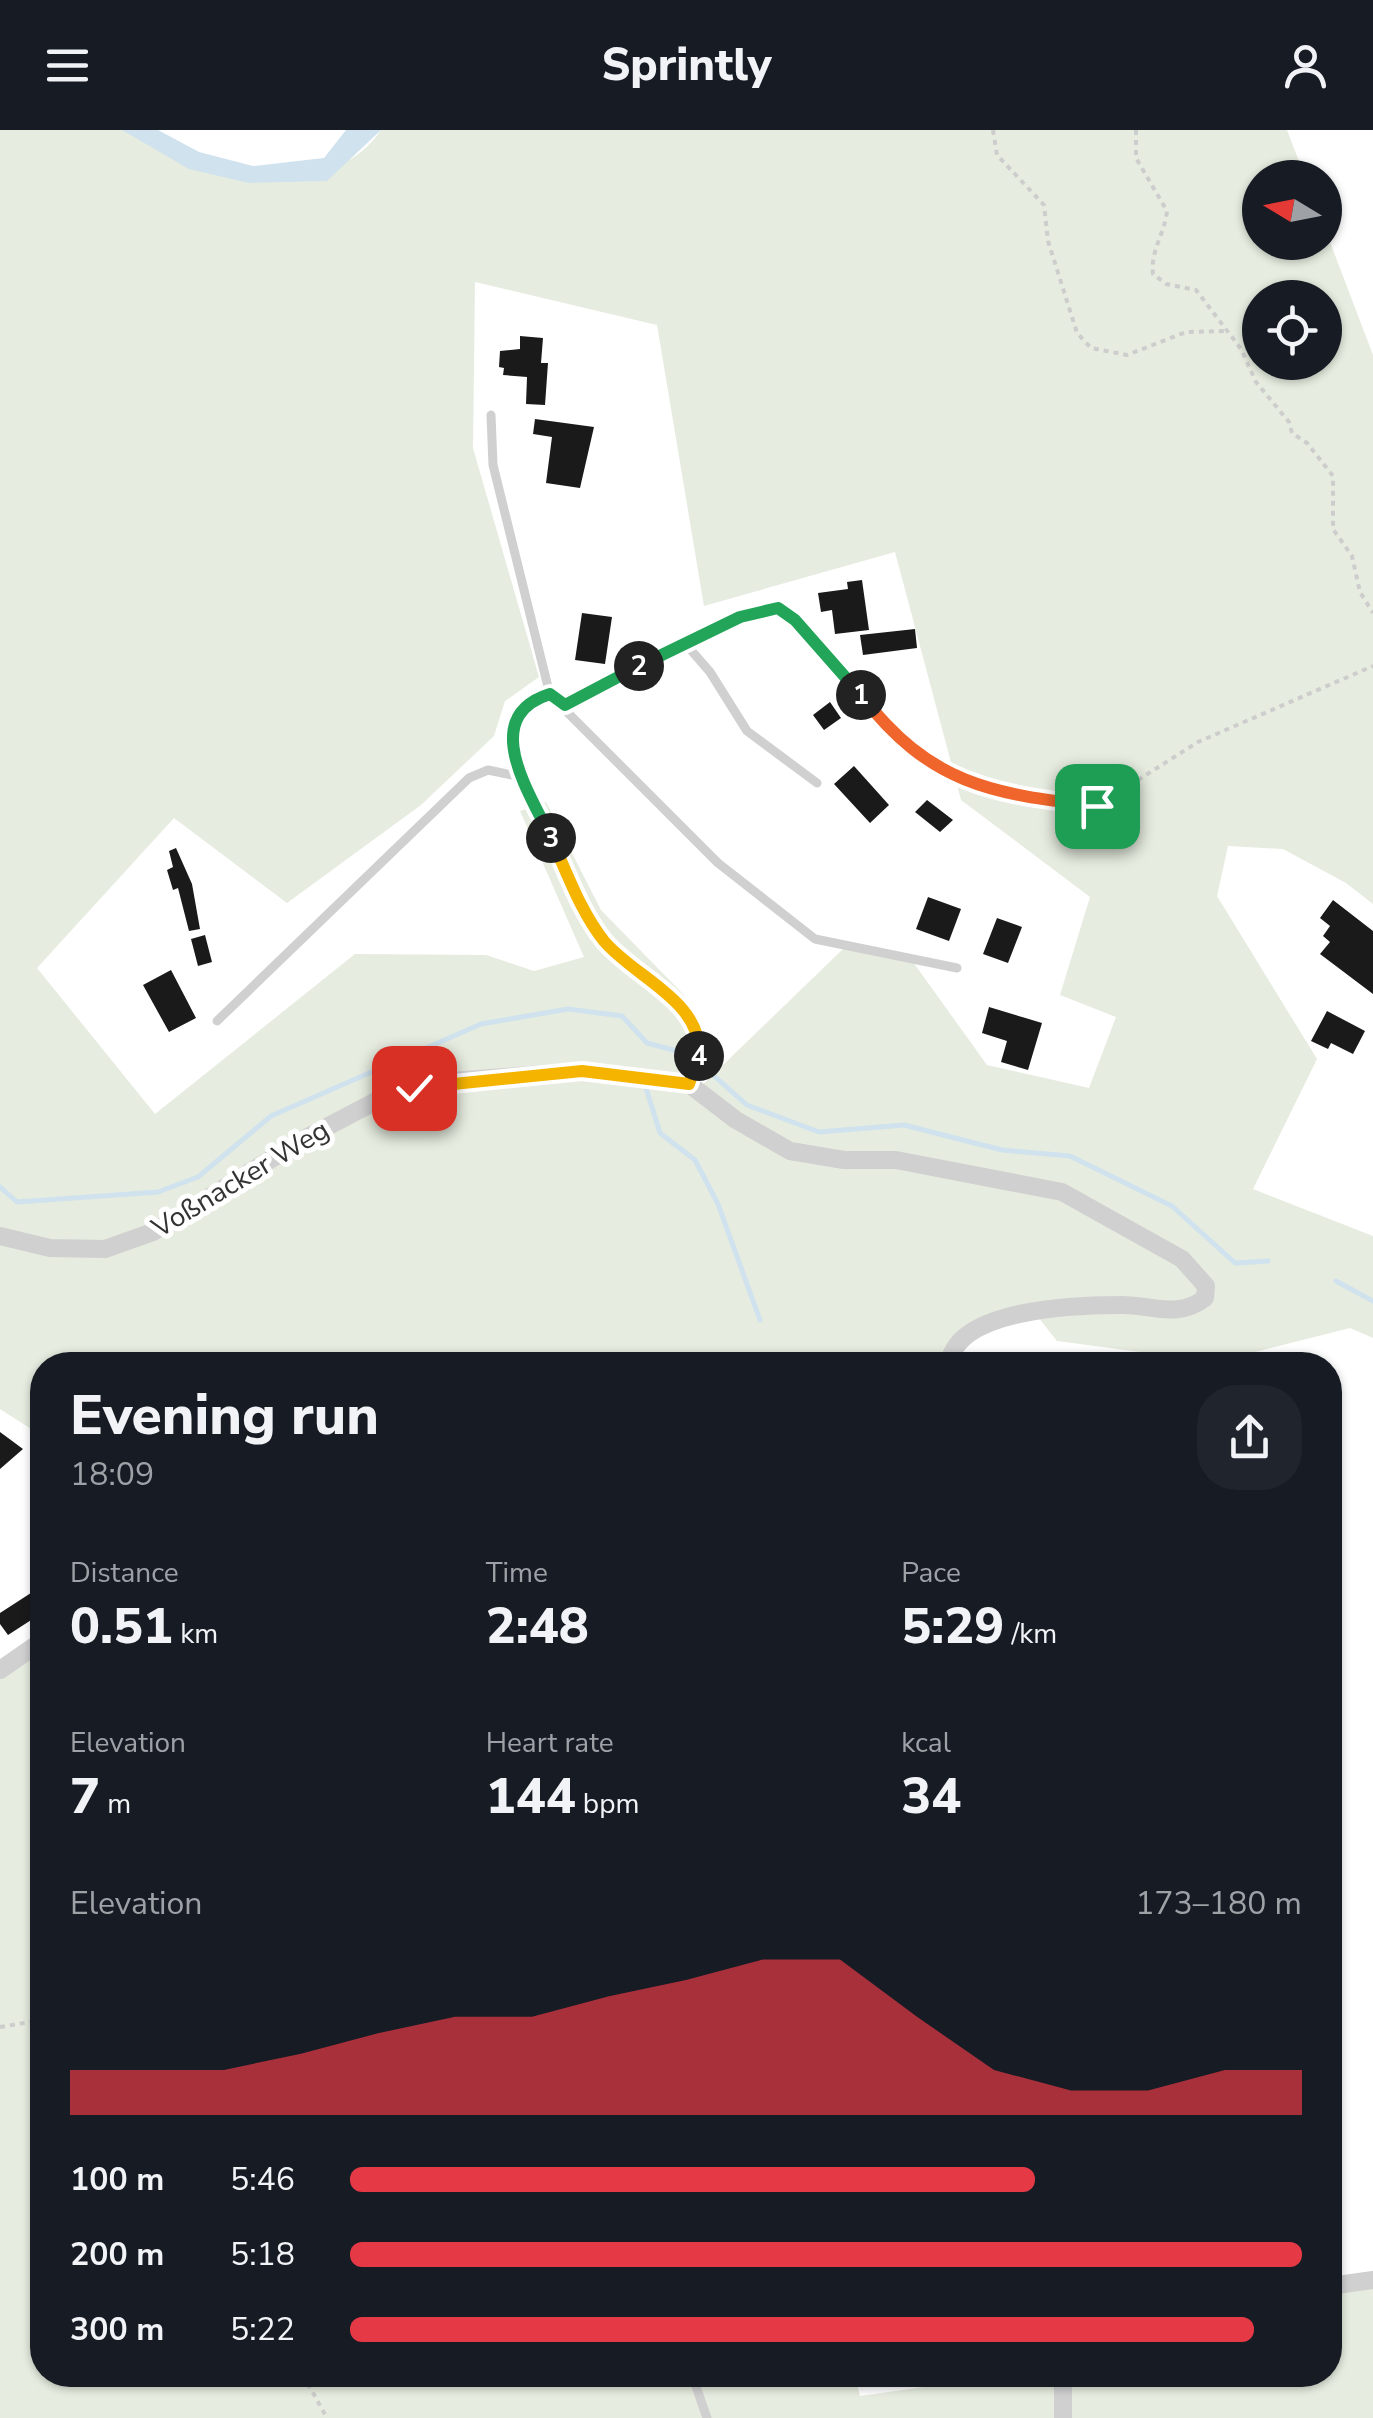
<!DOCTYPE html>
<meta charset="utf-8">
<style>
:root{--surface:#171b24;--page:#20242c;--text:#f1f3f6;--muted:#9ea1a6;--accent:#e63946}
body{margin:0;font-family:"Nunito Sans",sans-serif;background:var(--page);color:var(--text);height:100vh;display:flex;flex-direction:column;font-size:38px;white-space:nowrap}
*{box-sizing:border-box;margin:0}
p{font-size:32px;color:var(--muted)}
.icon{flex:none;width:55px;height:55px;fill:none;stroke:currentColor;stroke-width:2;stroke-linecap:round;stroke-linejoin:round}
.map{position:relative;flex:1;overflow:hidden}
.panel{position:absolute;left:30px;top:1222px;width:1312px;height:1035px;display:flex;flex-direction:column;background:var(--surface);border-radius:40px;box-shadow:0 2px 8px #0004}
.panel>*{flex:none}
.needle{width:65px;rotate:280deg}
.controls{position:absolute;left:1242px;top:30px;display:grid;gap:20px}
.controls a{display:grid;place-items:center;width:100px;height:100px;border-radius:50%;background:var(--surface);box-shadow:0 2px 8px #0004;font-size:50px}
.pin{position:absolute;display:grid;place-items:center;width:85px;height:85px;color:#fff;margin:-42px;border-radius:20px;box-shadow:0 5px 15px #0006}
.km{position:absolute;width:50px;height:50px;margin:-25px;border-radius:50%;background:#222;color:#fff;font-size:28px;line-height:50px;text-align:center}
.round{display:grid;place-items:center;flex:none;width:105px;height:105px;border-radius:40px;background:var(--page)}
.overview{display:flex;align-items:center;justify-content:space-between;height:170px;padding:0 40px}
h1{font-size:55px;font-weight:800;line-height:75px}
.metrics{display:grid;grid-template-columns:repeat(3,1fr);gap:15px;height:170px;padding:10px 40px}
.metrics div{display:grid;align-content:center}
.metrics b{font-size:50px;font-weight:800}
.metrics small{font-size:28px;font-weight:400}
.metrics p{font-size:28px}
.chart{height:280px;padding:20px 40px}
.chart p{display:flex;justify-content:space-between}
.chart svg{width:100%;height:180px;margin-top:10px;fill:var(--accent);opacity:.7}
ul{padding:0 40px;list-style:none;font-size:32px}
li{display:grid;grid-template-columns:160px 120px 1fr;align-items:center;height:75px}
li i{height:25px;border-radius:12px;background:var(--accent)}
header{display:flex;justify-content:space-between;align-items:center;height:130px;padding:0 40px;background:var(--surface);font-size:45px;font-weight:800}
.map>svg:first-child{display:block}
</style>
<header><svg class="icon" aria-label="menu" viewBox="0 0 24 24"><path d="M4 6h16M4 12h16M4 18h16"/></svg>Sprintly<svg class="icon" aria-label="person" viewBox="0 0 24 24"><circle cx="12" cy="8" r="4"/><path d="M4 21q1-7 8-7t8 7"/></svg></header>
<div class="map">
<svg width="1373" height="2288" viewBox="0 0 1373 2288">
<rect width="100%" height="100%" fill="#fff"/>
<path fill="#e6ecdf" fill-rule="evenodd" d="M0 0C47 0 99 0 146 0 160 2 173 15 187 21 247 49 337 65 381 0H1287L1305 47 1260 48V112H1325V99L1373 225V774L1346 753 1283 719 1228 716 1217 766 1317 929 1253 1059 1373 1106V1208L1350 1198 1216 1232 1057 1211 1031 1178 965 1196 945 1235H42V1306L0 1279ZM475 152 657 195 704 476 895 422 961 670 1090 767 1060 865 1116 887 1089 958 987 935 913 832 844 818 694 963 684 865 601 780 546 672 520 681 584 827 534 841 486 825 355 824 155 984 37 838 174 688 287 773 421 675 494 606 505 571 539 547 473 318ZM1260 168H1325V232H1260Z
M42 1505V2245H855L860 2266 1010 2245H1057V2288H0V1535Z
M1373 2153V2288H1065V2245H1330V2158Z"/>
<path fill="#cfe2ee" d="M122 0H158L199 22 253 36 324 28 346 0H381L327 51 249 53 189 39Z"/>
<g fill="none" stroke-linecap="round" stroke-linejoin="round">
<path stroke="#cfe2ee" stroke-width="5" d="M713 945 747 975 819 1002 904 995 1002 1020 1070 1026 1172 1076 1235 1133 1268 1131
M646 958 660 1003 695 1030 718 1074 760 1190
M0 1057 17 1072 158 1062 198 1047 271 986 481 894 568 879 622 886 647 913 677 921
M1336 1151 1373 1171"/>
</g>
<path fill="#1a1a1a" d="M520 206 543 208 541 233H548L545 275 526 274 527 247 503 245 504 238 499 237 500 221 520 219Z
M535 289 594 297 580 358 546 353 552 307 533 304Z
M862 450 869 500 835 504 832 480 821 482 818 463 848 459 847 452Z
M582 483 612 487 605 534 575 530Z
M915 499 917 518 863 525 860 505Z
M830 572 841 588 824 600 813 585Z
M854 636 889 675 870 693 834 654Z
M927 670 953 690 940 702 915 682Z
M176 718 192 754 200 799 189 801 178 758 173 760 167 740 173 737 169 721Z
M928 767 961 779 949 811 916 799Z
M1333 770 1373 801V864L1320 824 1330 812 1323 806 1330 796 1320 788Z
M997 788 1022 797 1008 833 983 824Z
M205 805 212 832 198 836 191 809Z
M171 840 196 888 169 902 143 855Z
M989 877 1042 893 1028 940 1001 932 1007 911 982 903Z
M1327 881 1365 901 1353 924 1331 913 1328 919 1311 911Z
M0 1302 23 1319 0 1339Z
M34 1461 42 1483 8 1505 0 1494V1483Z"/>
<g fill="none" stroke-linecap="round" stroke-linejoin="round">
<path stroke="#cdcdcd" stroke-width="4" stroke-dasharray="5 5" stroke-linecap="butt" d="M993 0 997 25 1044 75 1048 111 1077 203 1091 218 1127 225 1186 202 1226 201
M1136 0V28L1167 81C1165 103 1150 121 1153 144L1166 154 1196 160 1241 219 1256 252 1289 292 1292 303 1307 313 1333 346V399L1352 426 1360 462 1373 483
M855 557 908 619 948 643 1013 665 1097 676 1198 612 1373 536
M0 1897 42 1890
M303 2245 327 2288"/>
<path stroke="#d0d0d0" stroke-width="9" d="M491 285 493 335 550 565 718 733 815 809 957 838
M683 511 710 542 747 601 817 653
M550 565 523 581 513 600 521 647 603 810 691 890 700 919 689 954
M565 575 668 518 766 479C800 478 828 526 849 549
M217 891 469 648 488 640 521 647
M692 2245 707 2288"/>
<path stroke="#d0d0d0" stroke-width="18" d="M0 1106 50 1118 105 1119 153 1102 302 1010 380 969 452 951 582 941 689 954 736 990 790 1021 844 1030H896L1062 1062 1182 1129 1206 1156 1205 1168C1178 1189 1153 1175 1122 1175 1078 1175 955 1178 949 1235
M0 1540 42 1511
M1330 2156 1373 2150
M1063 2245V2288"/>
</g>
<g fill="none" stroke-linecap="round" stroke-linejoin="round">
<defs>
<path id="split-1" d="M861 565C930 654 990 664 1097 676"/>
<path id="split-2" d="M639 536 740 487 778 478 795 490 861 565"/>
<path id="split-3" d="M551 708C531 665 477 587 550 564L565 575 639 536"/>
<path id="split-4" d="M551 708C567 742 580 781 604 811 635 848 703 871 699 926"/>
<path id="split-5" d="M414 958 582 941 689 954 699 926"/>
</defs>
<use href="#split-1" stroke="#fff" stroke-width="20"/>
<use href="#split-2" stroke="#fff" stroke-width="20"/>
<use href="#split-3" stroke="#fff" stroke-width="20"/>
<use href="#split-4" stroke="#fff" stroke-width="20"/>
<use href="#split-5" stroke="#fff" stroke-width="20"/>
<use href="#split-1" stroke="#f0652b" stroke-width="12"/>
<use href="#split-2" stroke="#22a559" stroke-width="12"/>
<use href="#split-3" stroke="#22a559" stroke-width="12"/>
<use href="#split-4" stroke="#f5b400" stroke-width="12"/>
<use href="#split-5" stroke="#f5b400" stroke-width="12"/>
</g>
<g text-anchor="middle" stroke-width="10" stroke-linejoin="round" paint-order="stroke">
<g font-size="28" fill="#333" stroke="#fff">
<text transform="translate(240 1048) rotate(-31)" y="10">Voßnacker Weg</text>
</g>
</g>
</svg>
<div class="controls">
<a><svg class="needle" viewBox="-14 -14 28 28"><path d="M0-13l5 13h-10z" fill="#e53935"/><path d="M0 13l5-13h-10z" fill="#9ea1a6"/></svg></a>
<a><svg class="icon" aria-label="locate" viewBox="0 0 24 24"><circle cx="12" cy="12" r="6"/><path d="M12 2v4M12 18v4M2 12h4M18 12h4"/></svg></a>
</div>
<div class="pin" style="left:1097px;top:676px;background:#1e9e55"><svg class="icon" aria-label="arrive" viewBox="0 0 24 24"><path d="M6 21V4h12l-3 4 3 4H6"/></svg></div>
<div class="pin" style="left:414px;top:958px;background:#d93025"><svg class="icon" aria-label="check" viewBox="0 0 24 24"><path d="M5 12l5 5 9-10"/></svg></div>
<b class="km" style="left:861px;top:565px">1</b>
<b class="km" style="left:639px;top:536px">2</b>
<b class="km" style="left:551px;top:708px">3</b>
<b class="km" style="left:699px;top:926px">4</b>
<section class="panel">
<div class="overview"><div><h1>Evening run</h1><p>18:09</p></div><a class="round"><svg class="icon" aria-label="share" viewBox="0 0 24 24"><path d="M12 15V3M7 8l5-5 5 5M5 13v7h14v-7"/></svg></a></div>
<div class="metrics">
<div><p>Distance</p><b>0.51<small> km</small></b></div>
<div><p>Time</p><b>2:48</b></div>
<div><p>Pace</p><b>5:29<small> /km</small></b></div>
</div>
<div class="metrics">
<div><p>Elevation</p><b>7<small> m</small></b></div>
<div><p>Heart rate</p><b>144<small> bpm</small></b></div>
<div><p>kcal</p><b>34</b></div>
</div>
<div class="chart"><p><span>Elevation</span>173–180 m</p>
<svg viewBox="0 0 160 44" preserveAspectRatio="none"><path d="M0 44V33L10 33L20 33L30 29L40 24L50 20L60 20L70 15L80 11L90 6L100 6L110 20L120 33L130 38L140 38L150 33L160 33V44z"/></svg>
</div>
<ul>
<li><b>100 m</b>5:46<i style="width:72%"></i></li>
<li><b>200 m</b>5:18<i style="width:100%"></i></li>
<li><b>300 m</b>5:22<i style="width:95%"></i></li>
</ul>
</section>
</div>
